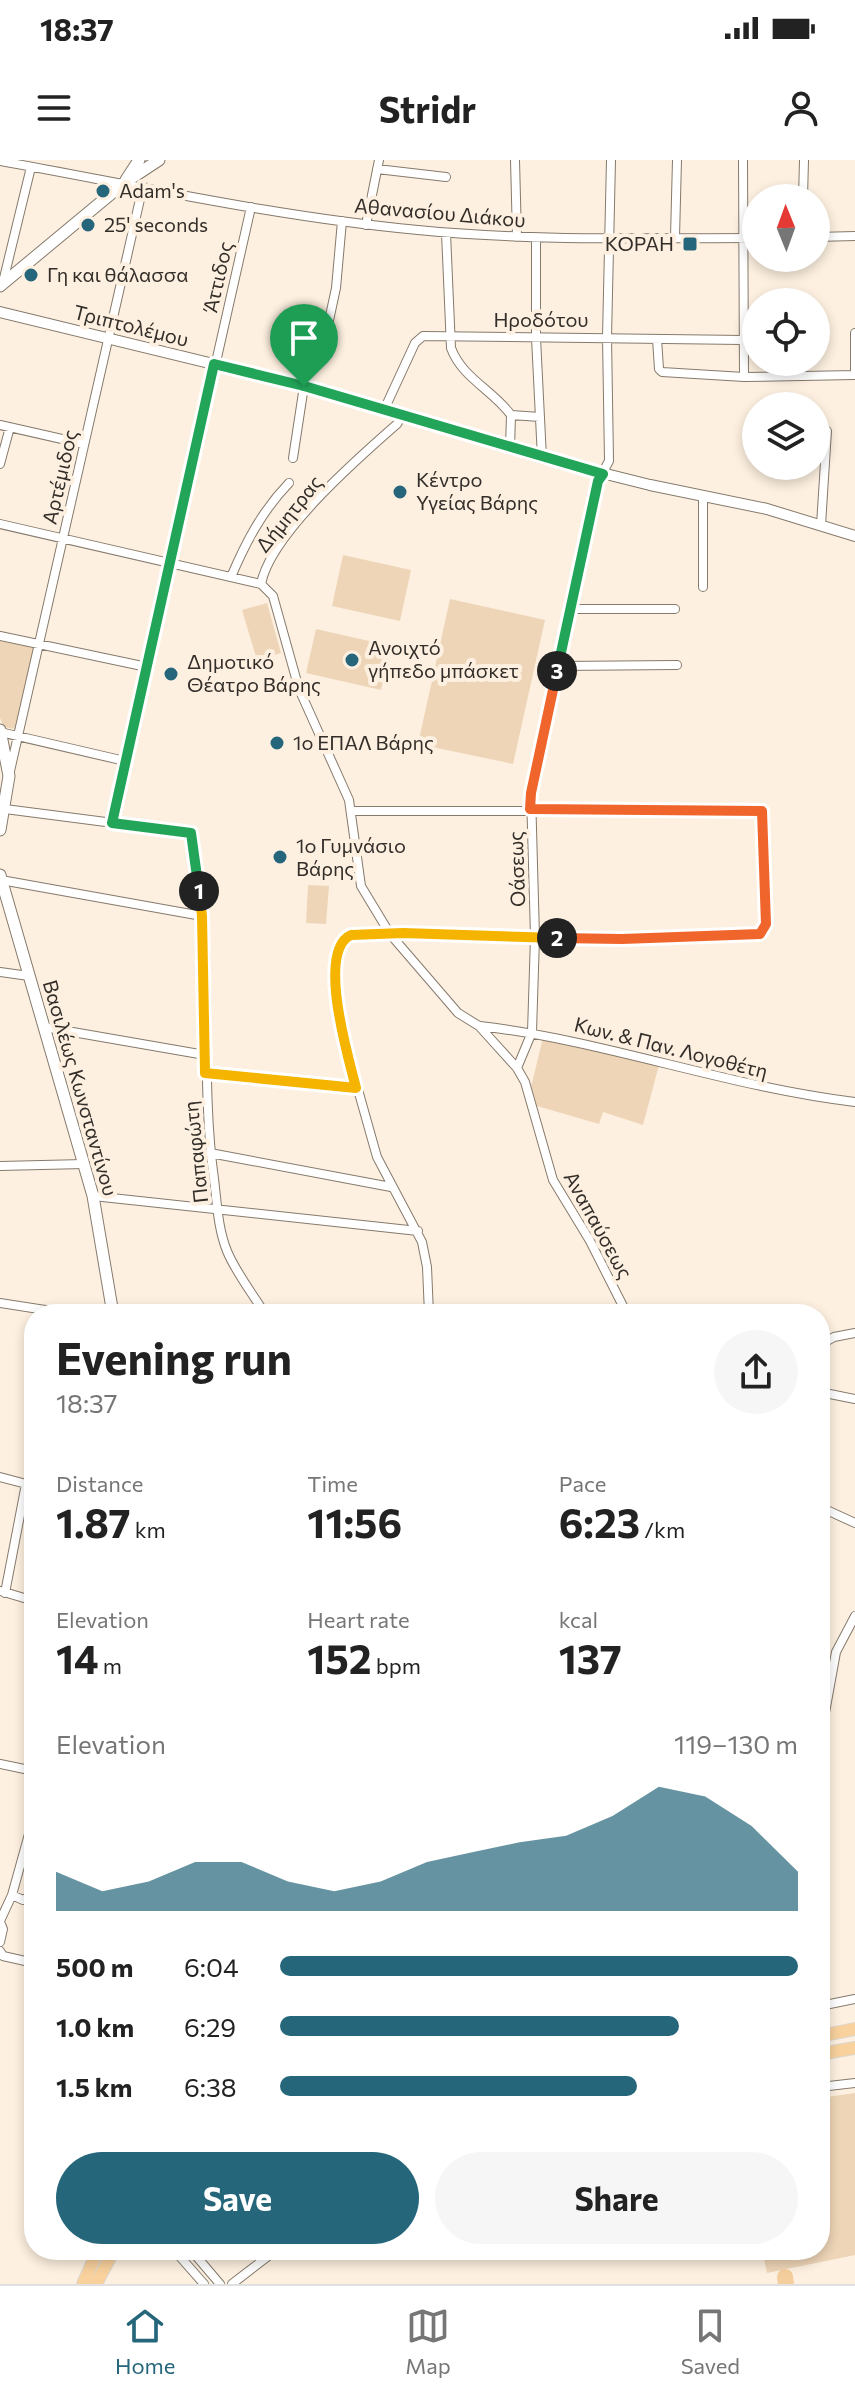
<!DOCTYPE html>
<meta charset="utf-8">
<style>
:root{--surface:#fff;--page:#f6f6f6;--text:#222;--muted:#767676;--line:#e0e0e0;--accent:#25667a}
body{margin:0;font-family:Commissioner,sans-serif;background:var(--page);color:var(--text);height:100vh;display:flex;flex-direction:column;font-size:30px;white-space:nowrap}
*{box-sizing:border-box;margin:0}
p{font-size:26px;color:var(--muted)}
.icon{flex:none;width:44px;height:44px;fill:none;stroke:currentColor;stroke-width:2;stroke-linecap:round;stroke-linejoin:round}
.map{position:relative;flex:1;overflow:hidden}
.drawer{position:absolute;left:24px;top:1144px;width:806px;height:956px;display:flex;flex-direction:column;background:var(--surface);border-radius:32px;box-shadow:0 4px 12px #0003}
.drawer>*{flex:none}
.needle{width:52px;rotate:359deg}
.buttons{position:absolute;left:742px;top:24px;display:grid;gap:16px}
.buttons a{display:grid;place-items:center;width:88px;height:88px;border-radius:50%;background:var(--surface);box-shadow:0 4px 12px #0003;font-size:40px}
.pin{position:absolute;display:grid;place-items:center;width:68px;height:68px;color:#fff;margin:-82px -34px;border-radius:50% 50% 50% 0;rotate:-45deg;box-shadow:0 0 8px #0007}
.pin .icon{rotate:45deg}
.km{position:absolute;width:40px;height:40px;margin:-20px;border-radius:50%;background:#222;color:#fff;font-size:22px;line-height:40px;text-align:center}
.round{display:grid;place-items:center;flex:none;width:84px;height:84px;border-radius:42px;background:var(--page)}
.overview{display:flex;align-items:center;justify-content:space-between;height:136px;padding:0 32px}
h1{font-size:44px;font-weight:700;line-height:60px}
.metrics{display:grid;grid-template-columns:repeat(3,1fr);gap:12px;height:136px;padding:8px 32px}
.metrics div{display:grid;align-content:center}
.metrics b{font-size:40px;font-weight:700}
.metrics small{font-size:22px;font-weight:400}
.metrics p{font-size:22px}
.chart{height:224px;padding:16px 32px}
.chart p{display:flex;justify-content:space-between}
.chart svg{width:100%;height:144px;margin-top:8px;fill:var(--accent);opacity:.7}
.action{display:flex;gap:16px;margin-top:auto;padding:16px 32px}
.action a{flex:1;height:92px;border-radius:48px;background:var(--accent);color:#fff;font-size:32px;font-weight:700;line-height:92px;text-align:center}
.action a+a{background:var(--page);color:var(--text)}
ul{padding:0 32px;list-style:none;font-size:26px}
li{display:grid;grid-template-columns:128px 96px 1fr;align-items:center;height:60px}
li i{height:20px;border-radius:10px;background:var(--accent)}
.status{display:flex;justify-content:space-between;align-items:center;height:56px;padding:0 40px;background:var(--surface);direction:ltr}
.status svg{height:22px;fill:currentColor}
header{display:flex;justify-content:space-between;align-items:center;height:104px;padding:0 32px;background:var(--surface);font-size:36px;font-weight:700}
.menu{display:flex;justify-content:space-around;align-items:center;height:112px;border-top:2px solid var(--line);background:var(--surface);font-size:22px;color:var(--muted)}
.menu a{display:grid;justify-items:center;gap:4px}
.menu .selected{color:var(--accent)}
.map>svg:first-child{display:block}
</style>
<div class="status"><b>18:37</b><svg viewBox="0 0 49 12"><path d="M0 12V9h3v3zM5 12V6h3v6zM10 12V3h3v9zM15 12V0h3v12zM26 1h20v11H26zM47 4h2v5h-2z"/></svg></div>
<header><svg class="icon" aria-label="menu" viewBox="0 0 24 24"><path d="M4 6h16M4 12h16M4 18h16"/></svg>Stridr<svg class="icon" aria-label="person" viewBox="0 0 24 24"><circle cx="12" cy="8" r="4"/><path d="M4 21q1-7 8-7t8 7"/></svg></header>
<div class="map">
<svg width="855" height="2124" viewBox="0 0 855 2124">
<rect width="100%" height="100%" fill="#fdf0e0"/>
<path fill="#eed5b7" d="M343 395 411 410 400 461 332 446Z
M450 439 545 460 513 604 418 584Z
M267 443 281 493 257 500 242 450Z
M316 469 391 486 381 530 306 513Z
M0 481 34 487 15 569 4 567 0 558Z
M308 725 329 726 326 764 306 763Z
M543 878 659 905 643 965 603 952 599 964 537 946 531 927Z
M855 1933V2095L767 2113 762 2090H820V1938Z"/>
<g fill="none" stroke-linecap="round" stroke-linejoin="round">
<path stroke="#f5ce9d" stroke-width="16" d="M785 2117 786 2124"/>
<defs>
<path id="minor" d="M515 0 517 77
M743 0 744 217
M0 1C139 26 277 57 418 70 530 81 643 78 756 78
M377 9 446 17
M803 38 804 0
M366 65 379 0
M446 73 451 188C462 218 493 230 511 255L510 288
M675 77 677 0
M816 77 855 76
M536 78V178L542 298
M3 122 31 7
M328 165 336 128 342 61
M657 179 659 209 662 212 744 217 855 215
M855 215V173
M384 250 415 183 423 176 743 180
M511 255 540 257
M0 265 84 284
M293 298 304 226
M0 304 10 267
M703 336V427
M0 364 261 424
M821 365 827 271
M231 417C246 382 262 351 289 323
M261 424 273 436 299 529 349 640 361 726 390 774 458 853 479 866 517 908 525 922 553 1020 590 1081 627 1154
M261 424C270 375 358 298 397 264L402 255
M570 449H675
M0 476 147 507
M558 506 677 505
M0 572 125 601
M10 611 143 26
M5 649 191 673C217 786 198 905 214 1019 217 1043 218 1069 227 1091 236 1113 253 1134 265 1154
M351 651H762L766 764 760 774 622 779 403 773 351 775 344 778 336 810 335 836 342 873 377 997 422 1082 427 1107 429 1154
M112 663 251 47
M1 720 202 756
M0 812 29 816
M480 866C607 881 728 927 855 942
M44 867 205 895
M517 908 532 872 535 777 531 633 598 321 609 301 607 177 611 0
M205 913 356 928
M210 993 391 1027
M0 1006 84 1004
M93 1036 418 1071
M0 1143 71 1154
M820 1185 834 1177 855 1173
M820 1232 855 1239
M0 1317 34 1326
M820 1347 855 1363
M1 1431 34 1441
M5 1433 26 1324
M820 1580 836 1492 855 1456
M0 1604 34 1611
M34 1656 12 1735 23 1740 30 1736 34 1715
M26 1689 34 1703
M0 1761 12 1735
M0 1762 3 1769 0 1782
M0 1791 3 1796 34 1803
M820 1846 855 1839
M820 1927 855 1923
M191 2090 220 2124
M175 2091 204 2124
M232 2124 276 2090"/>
<path id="tertiary" d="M0 152 304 226 542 298 650 325 767 349 855 376"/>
<path id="secondary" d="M126 20 139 0
M0 126 124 23 159 0
M0 570 9 616 0 670
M0 715 93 1036 113 1154"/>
<path id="primary" d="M820 1876 855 1869
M820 1894 855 1888
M172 2090 177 2093
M83 2124 98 2090
M96 2124 114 2090"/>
</defs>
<use href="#minor" stroke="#867a6c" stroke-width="10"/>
<use href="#tertiary" stroke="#867a6c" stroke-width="12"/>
<use href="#secondary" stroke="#867a6c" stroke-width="13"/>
<use href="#primary" stroke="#dad9d8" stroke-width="14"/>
<use href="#minor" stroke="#fff" stroke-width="8"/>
<use href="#tertiary" stroke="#fff" stroke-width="10"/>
<use href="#secondary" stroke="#fff" stroke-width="11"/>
<use href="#primary" stroke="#f8d19d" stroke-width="12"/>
</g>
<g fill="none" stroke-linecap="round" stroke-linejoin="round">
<defs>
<path id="split-1" d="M199 731 191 673 112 663 214 204 304 226"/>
<path id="split-2" d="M199 731 202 756 205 913 356 928C349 899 316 791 351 775L403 773 557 778"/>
<path id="split-3" d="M557 511 531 633 530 649 762 651 766 764 760 774 622 779 557 778"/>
<path id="split-4" d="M304 226 603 314 598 321 557 511"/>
</defs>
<use href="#split-1" stroke="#fff" stroke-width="16"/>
<use href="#split-2" stroke="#fff" stroke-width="16"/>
<use href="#split-3" stroke="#fff" stroke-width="16"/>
<use href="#split-4" stroke="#fff" stroke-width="16"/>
<use href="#split-1" stroke="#22a559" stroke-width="10"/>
<use href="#split-2" stroke="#f5b400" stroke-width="10"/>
<use href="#split-3" stroke="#f0652b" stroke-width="10"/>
<use href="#split-4" stroke="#22a559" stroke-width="10"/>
</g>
<g fill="#25667a" stroke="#fdf0e0" stroke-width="3">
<circle cx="103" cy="31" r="8"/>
<circle cx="88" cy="65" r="8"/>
<rect x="682" y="76" width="16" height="16" rx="4"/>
<circle cx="31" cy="115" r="8"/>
<circle cx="400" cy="332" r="8"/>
<circle cx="352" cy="500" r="8"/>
<circle cx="171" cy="514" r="8"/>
<circle cx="277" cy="583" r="8"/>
<circle cx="280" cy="697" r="8"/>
</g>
<g text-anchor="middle" stroke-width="8" stroke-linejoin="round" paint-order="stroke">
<g font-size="20" fill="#332e29" stroke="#fdf0e0" text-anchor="start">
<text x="119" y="38">Adam's</text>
<text x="104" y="72">25' seconds</text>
<text x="674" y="91" text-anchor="end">ΚΟΡΑΗ</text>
<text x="47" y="122">Γη και θάλασσα</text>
<text x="416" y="327">Κέντρο<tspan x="416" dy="23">Υγείας Βάρης</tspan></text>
<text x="368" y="495">Ανοιχτό<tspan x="368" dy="23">γήπεδο μπάσκετ</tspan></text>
<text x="187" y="509">Δημοτικό<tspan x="187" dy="23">Θέατρο Βάρης</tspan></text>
<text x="293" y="590">1ο ΕΠΑΛ Βάρης</text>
<text x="296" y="693">1ο Γυμνάσιο<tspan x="296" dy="23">Βάρης</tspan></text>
</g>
<g font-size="20" fill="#332e29" stroke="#fdf0e0">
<text transform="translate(440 53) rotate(5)" y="7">Αθανασίου Διάκου</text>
<text transform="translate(218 117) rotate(-77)" y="7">Άττιδος</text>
<text x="541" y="167">Ηροδότου</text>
<text transform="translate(131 166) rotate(14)" y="7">Τριπτολέμου</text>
<text transform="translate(60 317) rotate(-77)" y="7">Αρτέμιδος</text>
<text transform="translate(289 354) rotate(-51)" y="7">Δήμητρας</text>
<text transform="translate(517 709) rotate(-92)" y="7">Οάσεως</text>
<text transform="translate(671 888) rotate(14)" y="7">Κων. &amp; Παν. Λογοθέτη</text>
<text transform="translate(80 928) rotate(74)" y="7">Βασιλέως Κωνσταντίνου</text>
<text transform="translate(196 992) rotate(-96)" y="7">Παπαφώτη</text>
<text transform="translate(598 1065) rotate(61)" y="7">Αναπαύσεως</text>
</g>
</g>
</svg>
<div class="buttons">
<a><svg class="needle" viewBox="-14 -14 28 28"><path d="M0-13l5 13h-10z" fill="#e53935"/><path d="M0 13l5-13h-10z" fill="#767676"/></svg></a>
<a><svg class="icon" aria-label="locate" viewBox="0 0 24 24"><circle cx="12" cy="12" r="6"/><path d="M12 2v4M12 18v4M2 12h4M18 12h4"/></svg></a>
<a><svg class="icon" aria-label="layers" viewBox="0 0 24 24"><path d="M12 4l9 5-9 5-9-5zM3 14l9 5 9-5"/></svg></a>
</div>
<div class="pin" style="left:304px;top:226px;background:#1e9e55"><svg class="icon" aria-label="arrive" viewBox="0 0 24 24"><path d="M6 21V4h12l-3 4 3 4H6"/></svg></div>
<b class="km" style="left:199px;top:731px">1</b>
<b class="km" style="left:557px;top:778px">2</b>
<b class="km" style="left:557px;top:511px">3</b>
<section class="drawer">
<div class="overview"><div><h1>Evening run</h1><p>18:37</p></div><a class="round"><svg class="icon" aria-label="share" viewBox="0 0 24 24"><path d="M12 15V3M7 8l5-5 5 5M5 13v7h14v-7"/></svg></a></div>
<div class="metrics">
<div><p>Distance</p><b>1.87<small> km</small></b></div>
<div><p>Time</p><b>11:56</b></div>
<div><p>Pace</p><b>6:23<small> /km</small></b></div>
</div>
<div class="metrics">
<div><p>Elevation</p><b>14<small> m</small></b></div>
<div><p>Heart rate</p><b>152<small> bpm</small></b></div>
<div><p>kcal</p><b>137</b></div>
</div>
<div class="chart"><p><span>Elevation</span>119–130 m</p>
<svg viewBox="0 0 160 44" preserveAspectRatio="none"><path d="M0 44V32L10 38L20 35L30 29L40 29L50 35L60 38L70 35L80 29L90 26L100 23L110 21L120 15L130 6L140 9L150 18L160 32V44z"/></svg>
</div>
<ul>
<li><b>500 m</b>6:04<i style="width:100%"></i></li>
<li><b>1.0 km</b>6:29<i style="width:77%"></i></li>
<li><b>1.5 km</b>6:38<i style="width:69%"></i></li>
</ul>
<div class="action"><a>Save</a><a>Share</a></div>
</section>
</div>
<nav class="menu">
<a class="selected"><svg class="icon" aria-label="home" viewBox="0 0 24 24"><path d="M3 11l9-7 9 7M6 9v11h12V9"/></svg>Home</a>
<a><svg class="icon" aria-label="map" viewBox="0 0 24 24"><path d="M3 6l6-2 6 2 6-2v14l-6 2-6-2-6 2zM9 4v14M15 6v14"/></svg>Map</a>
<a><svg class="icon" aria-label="saved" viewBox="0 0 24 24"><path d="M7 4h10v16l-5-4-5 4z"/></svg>Saved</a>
</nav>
